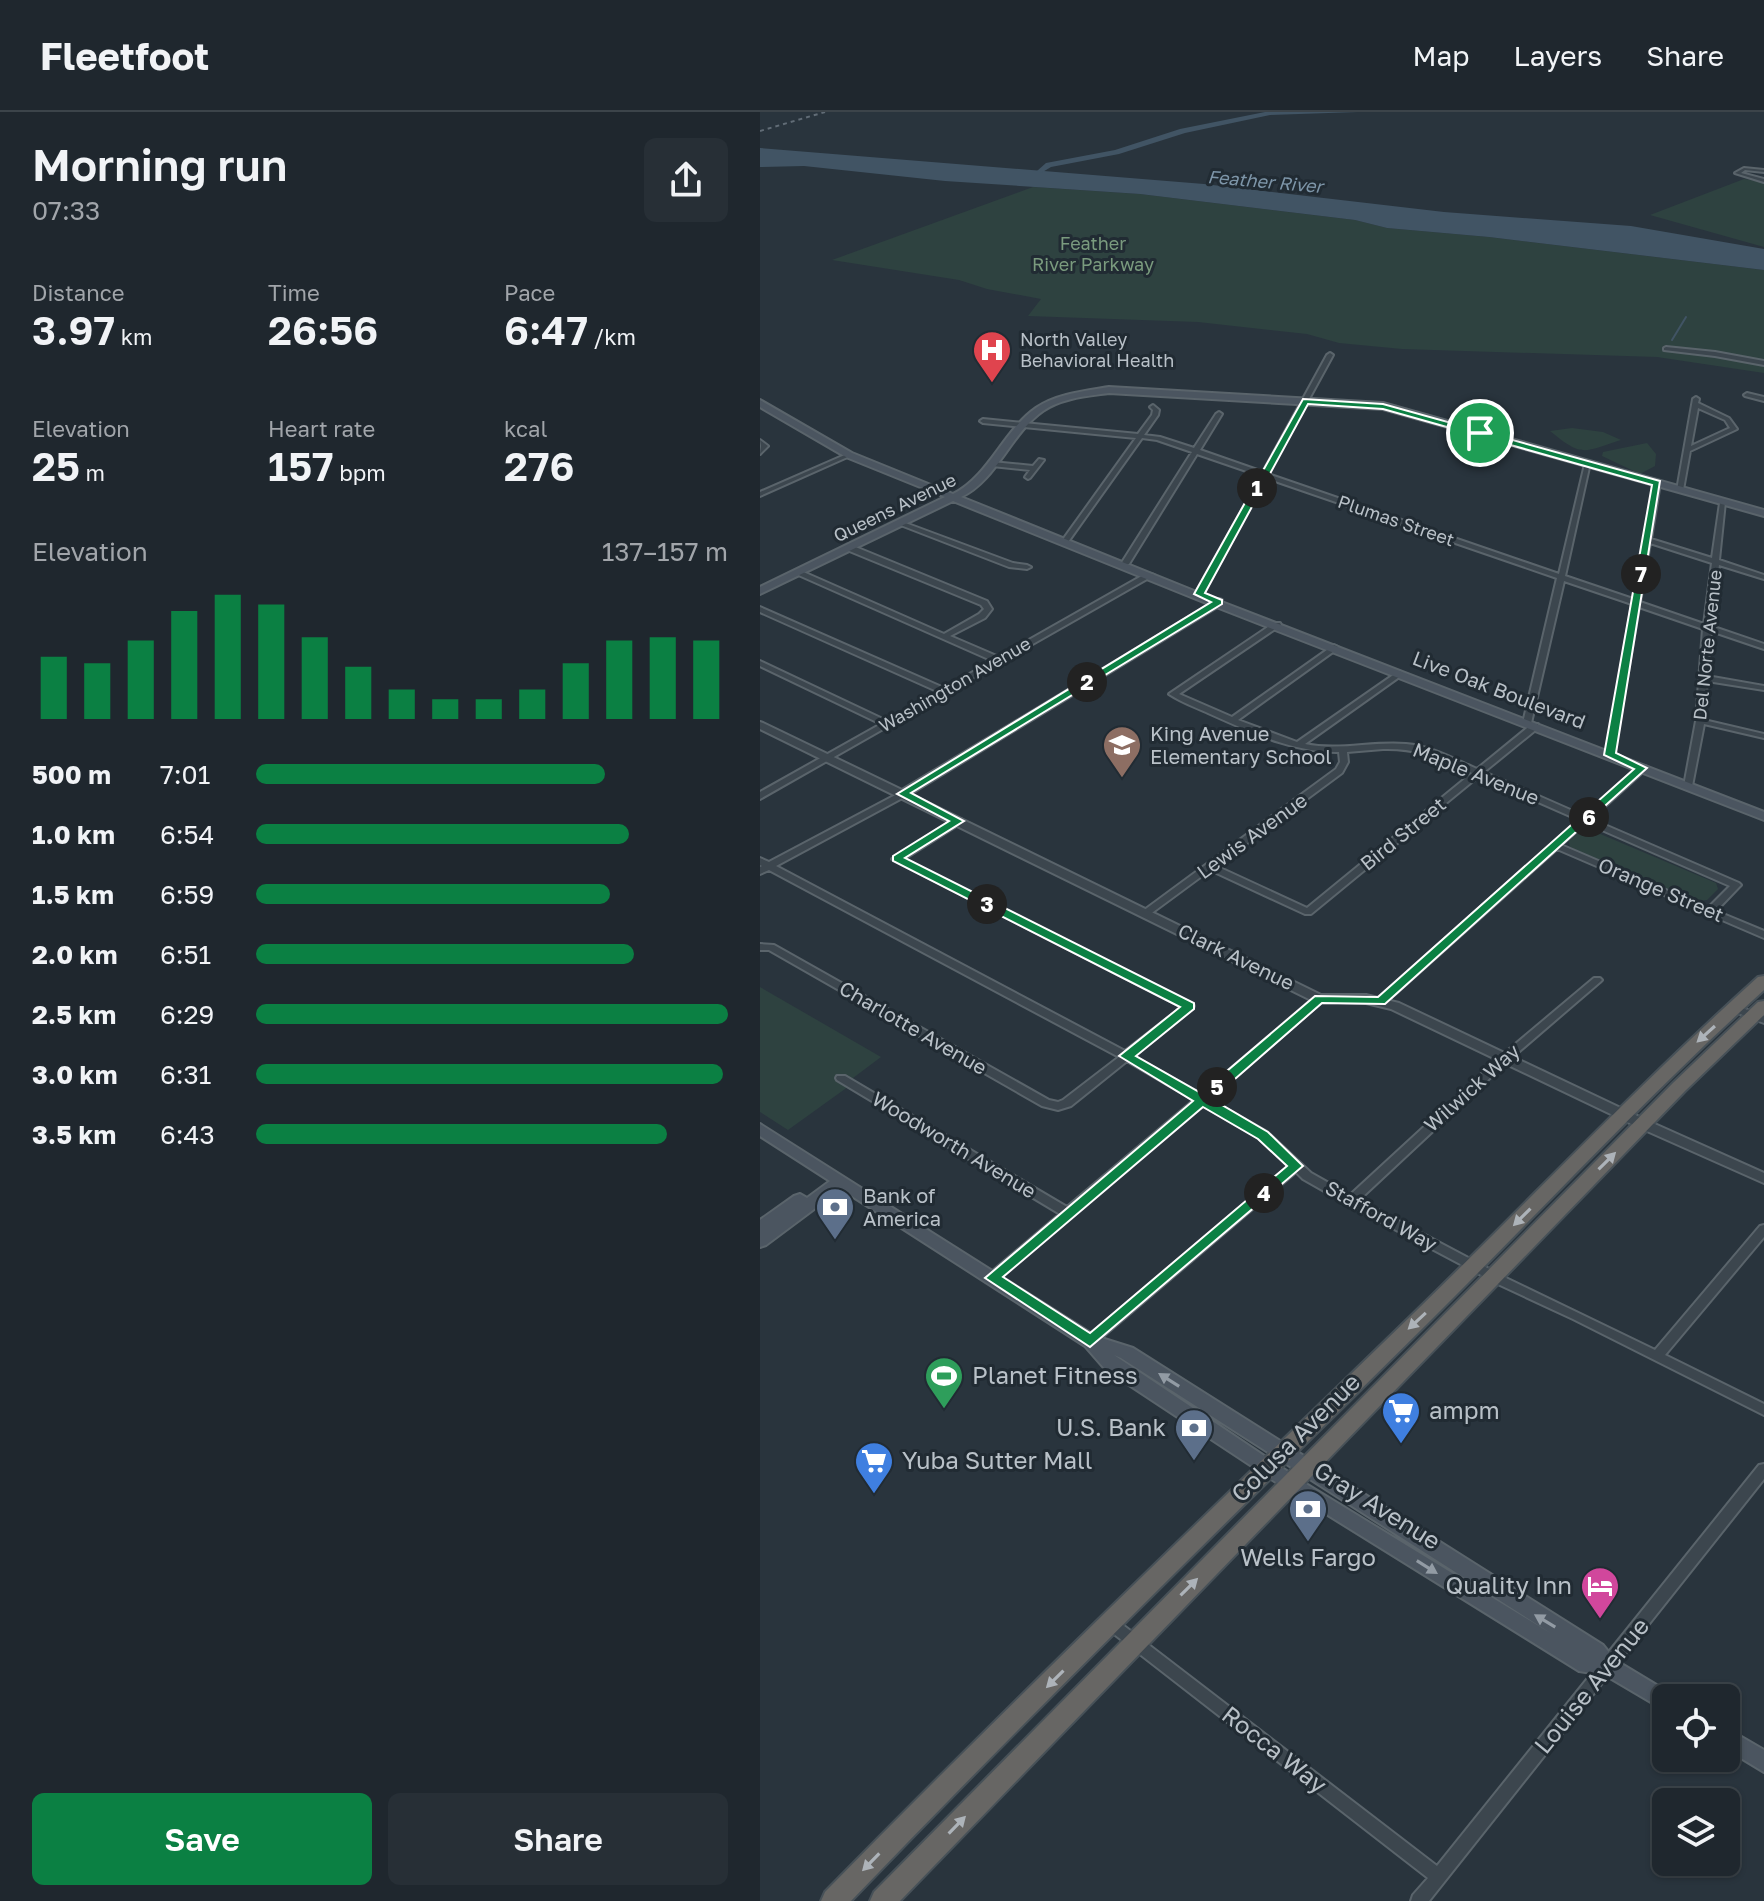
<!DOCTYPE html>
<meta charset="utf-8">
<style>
:root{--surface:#1f272e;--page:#272f36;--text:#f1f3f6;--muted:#a1a5aa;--line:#3c444a;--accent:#0b8043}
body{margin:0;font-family:"Golos Text",sans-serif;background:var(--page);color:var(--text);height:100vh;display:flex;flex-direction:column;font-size:30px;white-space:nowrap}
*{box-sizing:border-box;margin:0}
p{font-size:26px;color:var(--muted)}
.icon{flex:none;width:44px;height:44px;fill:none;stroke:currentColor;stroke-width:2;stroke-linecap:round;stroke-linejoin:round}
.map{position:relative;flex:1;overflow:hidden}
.sheet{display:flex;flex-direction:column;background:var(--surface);width:760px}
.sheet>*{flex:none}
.fabs{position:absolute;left:892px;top:1572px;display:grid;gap:16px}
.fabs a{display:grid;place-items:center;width:88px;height:88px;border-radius:12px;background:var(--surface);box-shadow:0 2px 6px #0004,0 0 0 2px var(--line);font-size:40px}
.pin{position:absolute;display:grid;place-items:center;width:68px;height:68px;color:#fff;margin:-34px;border:4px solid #fff;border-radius:50%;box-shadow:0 2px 8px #0007}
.km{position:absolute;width:40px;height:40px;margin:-20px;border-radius:50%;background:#222;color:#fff;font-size:22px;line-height:40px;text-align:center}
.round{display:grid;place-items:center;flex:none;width:84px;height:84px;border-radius:12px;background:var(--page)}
.head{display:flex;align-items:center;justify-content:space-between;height:136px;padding:0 32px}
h1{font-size:44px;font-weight:600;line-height:60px}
.stats{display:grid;grid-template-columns:repeat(3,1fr);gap:12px;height:136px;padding:8px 32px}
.stats div{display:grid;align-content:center}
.stats b{font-size:40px;font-weight:600}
.stats small{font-size:22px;font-weight:400}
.stats p{font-size:22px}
.chart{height:224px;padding:16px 32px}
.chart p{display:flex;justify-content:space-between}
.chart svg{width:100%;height:144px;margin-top:8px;stroke:var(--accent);stroke-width:6}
.action{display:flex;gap:16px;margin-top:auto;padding:16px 32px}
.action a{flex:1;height:92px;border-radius:12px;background:var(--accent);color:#fff;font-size:32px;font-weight:600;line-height:92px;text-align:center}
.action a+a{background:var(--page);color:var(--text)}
ul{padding:0 32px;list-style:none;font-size:26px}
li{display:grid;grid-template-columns:128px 96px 1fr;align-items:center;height:60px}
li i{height:20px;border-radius:10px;background:var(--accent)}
header{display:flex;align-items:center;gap:48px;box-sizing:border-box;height:112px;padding:0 40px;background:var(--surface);border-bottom:2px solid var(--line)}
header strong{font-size:38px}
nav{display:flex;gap:44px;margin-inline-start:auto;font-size:28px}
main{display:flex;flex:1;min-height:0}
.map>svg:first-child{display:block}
</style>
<header>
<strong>Fleetfoot</strong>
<nav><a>Map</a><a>Layers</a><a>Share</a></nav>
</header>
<main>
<section class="sheet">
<div class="head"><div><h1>Morning run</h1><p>07:33</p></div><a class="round"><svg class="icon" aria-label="share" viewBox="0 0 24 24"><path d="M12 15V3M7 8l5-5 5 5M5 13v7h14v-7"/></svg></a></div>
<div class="stats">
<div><p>Distance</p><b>3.97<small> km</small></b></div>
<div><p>Time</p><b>26:56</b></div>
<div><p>Pace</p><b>6:47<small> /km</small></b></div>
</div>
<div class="stats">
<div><p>Elevation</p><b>25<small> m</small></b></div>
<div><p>Heart rate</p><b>157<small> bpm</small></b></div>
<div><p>kcal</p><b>276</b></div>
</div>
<div class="chart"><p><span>Elevation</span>137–157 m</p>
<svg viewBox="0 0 160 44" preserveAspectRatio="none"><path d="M5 44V25M15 44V27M25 44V20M35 44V11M45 44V6M55 44V9M65 44V19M75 44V28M85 44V35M95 44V38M105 44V38M115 44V35M125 44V27M135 44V20M145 44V19M155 44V20"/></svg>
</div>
<ul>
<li><b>500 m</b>7:01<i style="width:74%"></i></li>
<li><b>1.0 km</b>6:54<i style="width:79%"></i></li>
<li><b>1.5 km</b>6:59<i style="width:75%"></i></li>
<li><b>2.0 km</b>6:51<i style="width:80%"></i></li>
<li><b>2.5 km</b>6:29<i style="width:100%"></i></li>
<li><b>3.0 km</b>6:31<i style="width:99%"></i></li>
<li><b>3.5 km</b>6:43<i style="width:87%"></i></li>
</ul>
<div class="action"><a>Save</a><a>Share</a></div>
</section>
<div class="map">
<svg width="1004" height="1789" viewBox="0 0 1004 1789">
<rect width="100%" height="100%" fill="#29343d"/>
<path fill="#2e4240" d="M984 67 1004 70V135L890 103Z
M273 75 380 82 595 108 627 116 729 125 1004 158V261L897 245 642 237 579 231 547 222 438 210 268 204 281 187 227 177 199 168 72 148Z
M812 316 843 320 861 328C823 340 823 346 790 319Z
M887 331 896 342 895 354 880 362 842 344 843 340Z
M831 718 956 771 958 777 947 788 936 789 810 735 809 729 821 719Z
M0 875 121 945 93 966 85 977 28 1018 0 1000Z"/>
<path fill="#415464" d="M0 36 444 72 684 100 871 114 1004 137V158L729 125 627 116 595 108 380 82 185 69 44 54 0 55Z"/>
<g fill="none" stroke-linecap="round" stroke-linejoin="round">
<path stroke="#415464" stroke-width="2" d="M912 228 926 205"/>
<path fill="#415464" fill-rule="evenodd" d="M505 0H598L510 3 425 21 359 42 291 55 281 61 277 59 286 51 355 38 420 17Z"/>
<defs>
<path id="minor" d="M984 56 1004 58V60L985 58 981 61 1004 67V70L975 61Z
M906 235 955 240 1004 249V253L955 244 904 238V236Z
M570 241 573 243 508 362 799 462 825 352 830 351 805 464 873 487 895 370 900 371 891 427 952 446 960 391 965 390 959 448 1004 463V467L959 453 951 514 1004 532V537L951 519 947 564 1004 574V578L947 569 944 608 1004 622V626L944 612 932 674 931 676H925L924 674 936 609 943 517 879 495 854 643 853 645H847L846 643 872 492 804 469 771 611 767 613H764L763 611 797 466 506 366 443 482 439 484H436L435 482 501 364 437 342 369 452 362 454 361 452 432 340 397 328 382 326 308 430H304L302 429 376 326 223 311 220 309 223 307 378 322 392 303 393 298 390 295 393 293 399 298 398 303 384 323 400 325 434 336 456 302 459 300 462 302 440 338 503 360 567 243ZM890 431 952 451 944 512 880 490Z
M987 281 1004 285V289L985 284 984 283Z
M936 285 939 287 938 291 969 306 977 317 930 339 923 378 920 380 917 378 933 287ZM938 296 965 308 970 316 931 334Z
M0 328 8 334 0 342 1 334Z
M87 342 92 343 0 384V380Z
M279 347 284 348 270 366 268 367 265 365 270 358 232 354 229 352 232 350 273 354Z
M140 409 253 451 267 453 271 455 267 457 249 455 138 412V410Z
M87 434H93L227 489 232 497 225 506 190 524 239 545 387 461 394 463 0 687V680L121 612 0 554V549L127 609 179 580 0 500V495L184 576 233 549 34 461 41 459 184 522 219 502 224 497 221 493 87 438Z
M514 511H520L521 513 419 582 472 605 574 533 578 535 577 537 478 608 537 630 639 559 643 561 642 563 545 632C579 639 612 629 646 632 671 634 694 647 717 657L772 612H778V616L724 660 824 704 879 654H885V658L831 707 979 771 981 773 979 775 956 799 1004 819V826L797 737 625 891H617L616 889 617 887 819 708 719 664 551 802H545L450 758 389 803H383L381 801 383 799 576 657 580 650 579 640C533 641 489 619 448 601 435 595 421 590 409 582ZM623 637C661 636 679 647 712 661L547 796 456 754 582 661 588 650 587 640ZM826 711 970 774 948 796 801 733Z
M143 679 146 680 147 682 146 684 16 754 365 939 422 895 132 747 195 707H201L202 709 201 711 144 747 433 892 434 894 433 896 373 944 441 982 555 885H563L564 887 563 889 449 987 507 1020 551 1061 590 1083 740 945 834 866H840L842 868 840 870 748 949 599 1088 748 1167 895 1238 1000 1114 1004 1113V1125L905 1243 1004 1292V1303L813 1207 740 1173 587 1092 543 1067 536 1060 334 1232 330 1234 326 1232 324 1229 326 1226 529 1054 499 1026 442 993 236 1169 232 1170 228 1169 226 1166 228 1163 300 1102 77 968 76 966 77 964H85L307 1095 434 988 367 949 311 994 298 998 282 994 9 838H0V832L14 833 289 988 298 990 303 988 359 945 9 758 0 762V755L2 754 0 753V746L9 750Z
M974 893 1004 904V911L970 898 969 896 970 894Z
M1004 1352V1367L669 1789H651L653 1783 668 1766 345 1515 343 1511 345 1507 350 1505 355 1507 677 1754 999 1353Z"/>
<path id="tertiary" d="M459 487 462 488V492L150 682 561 883H606L639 891 888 1009 1004 1061V1071L878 1015 631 897 606 891 555 890 0 617V610L3 611 142 678Z"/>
<path id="secondary" d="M349 275 623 291 1004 398V404L623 297 349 281C328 284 301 286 283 299 250 322 237 368 201 385L454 487 1004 700V708L446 491 193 389 0 482V475L185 385 86 345 0 295V288L92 341 193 382C229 364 243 319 276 296 296 282 325 279 349 275Z
M0 1012 335 1224 373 1236 843 1533 855 1548 913 1583 914 1586H906V1599L845 1563 819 1559 534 1382 345 1257 325 1234 81 1077 6 1133 0 1135V1108L34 1084 40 1082 47 1086 70 1069 0 1024ZM354 1243 361 1246 792 1522 546 1372Z
M966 1616 1004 1638V1660L966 1637Z"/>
<path id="trunk" d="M1004 864V878C887 984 780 1100 668 1211 475 1402 280 1592 91 1789H61L65 1780C258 1583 457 1392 655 1200 770 1088 879 972 998 865Z
M1004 889V903L925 979 140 1789H110L114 1780 913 971 998 890Z"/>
</defs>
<use href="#minor" stroke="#5a646b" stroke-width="4"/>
<use href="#tertiary" stroke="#5a646b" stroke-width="4"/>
<use href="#secondary" stroke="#5a646b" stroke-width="4"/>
<use href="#trunk" stroke="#475158" stroke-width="4"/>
<use href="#minor" fill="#3c464e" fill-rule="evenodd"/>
<use href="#tertiary" fill="#3c464e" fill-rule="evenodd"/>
<use href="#secondary" fill="#4b5560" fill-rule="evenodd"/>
<use href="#trunk" fill="#676664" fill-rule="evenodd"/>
<path stroke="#616c76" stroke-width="2" stroke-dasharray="4 4" stroke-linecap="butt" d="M0 19 65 0"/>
</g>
<defs><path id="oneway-solid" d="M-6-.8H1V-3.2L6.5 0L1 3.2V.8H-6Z" transform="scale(2)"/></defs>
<g fill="#adb3b9">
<use href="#oneway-solid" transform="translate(946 922) rotate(138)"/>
<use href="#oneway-solid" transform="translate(847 1049) rotate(-45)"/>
<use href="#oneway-solid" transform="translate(762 1105) rotate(135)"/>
<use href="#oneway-solid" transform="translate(657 1209) rotate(137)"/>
<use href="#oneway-solid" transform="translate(429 1475) rotate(-45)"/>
<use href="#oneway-solid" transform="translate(295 1567) rotate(135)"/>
<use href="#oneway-solid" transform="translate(197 1713) rotate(-46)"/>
<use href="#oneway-solid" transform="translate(111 1750) rotate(134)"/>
</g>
<g fill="#929ba4">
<use href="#oneway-solid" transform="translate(409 1268) rotate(-148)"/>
<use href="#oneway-solid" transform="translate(667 1455) rotate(32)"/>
<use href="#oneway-solid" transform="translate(785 1509) rotate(-149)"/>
</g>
<path fill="#0b8043" stroke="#fff" stroke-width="2" fill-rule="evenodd" d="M543 287 623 292 900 369 856 641 887 656 625 892 562 891 452 987 508 1020 543 1054 330 1235 225 1166 433 989 359 944 420 895 133 749V744L189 709 137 682 451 490 434 482ZM548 292 623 297 892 373 844 643 874 657 618 885 555 884 441 981 376 944 434 897V891L145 746 204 709 151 681 462 492V488L445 481ZM443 995 498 1027 527 1054 330 1221 243 1165Z"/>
<defs>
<symbol id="hospital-pin" viewBox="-11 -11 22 30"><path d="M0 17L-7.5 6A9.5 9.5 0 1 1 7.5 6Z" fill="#e0444e" stroke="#212b33"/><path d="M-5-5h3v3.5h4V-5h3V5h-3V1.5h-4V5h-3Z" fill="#fff"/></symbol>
<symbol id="school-pin" viewBox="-11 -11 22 30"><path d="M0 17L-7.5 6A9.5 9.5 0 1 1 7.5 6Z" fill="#8d6e63" stroke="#212b33"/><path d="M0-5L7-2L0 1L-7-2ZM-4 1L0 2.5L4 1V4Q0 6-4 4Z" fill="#fff"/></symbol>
<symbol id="bank-pin" viewBox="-11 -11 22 30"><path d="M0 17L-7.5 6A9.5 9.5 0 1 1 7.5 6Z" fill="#5c6f8a" stroke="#212b33"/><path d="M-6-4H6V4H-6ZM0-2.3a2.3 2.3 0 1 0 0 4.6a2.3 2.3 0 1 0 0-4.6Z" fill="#fff"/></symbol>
<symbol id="stadium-pin" viewBox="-11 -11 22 30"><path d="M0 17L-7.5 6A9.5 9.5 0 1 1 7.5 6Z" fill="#2e9e5b" stroke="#212b33"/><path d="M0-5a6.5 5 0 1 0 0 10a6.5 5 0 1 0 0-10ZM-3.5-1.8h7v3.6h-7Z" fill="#fff"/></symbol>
<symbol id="supermarket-pin" viewBox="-11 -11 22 30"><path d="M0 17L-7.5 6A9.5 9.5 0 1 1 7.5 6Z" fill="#3f7fe0" stroke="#212b33"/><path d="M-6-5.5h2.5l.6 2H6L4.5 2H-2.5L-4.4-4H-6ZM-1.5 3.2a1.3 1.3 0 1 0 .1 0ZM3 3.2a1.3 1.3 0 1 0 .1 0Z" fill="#fff"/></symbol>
<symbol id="hotel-pin" viewBox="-11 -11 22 30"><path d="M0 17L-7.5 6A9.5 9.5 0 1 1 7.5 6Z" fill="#d1479c" stroke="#212b33"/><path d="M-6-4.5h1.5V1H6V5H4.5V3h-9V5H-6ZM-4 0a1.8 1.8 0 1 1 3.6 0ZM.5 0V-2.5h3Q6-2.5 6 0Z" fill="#fff"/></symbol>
</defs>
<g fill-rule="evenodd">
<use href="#hospital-pin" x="210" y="216" width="44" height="60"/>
<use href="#school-pin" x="340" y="611" width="44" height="60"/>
<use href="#bank-pin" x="53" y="1073" width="44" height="60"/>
<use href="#stadium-pin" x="162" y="1242" width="44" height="60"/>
<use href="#supermarket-pin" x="619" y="1277" width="44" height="60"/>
<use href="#bank-pin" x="412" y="1294" width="44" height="60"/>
<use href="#supermarket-pin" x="92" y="1327" width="44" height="60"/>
<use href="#bank-pin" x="526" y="1375" width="44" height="60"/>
<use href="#hotel-pin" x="818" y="1452" width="44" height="60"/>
</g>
<g text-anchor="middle" stroke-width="6" stroke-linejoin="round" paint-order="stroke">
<g font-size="18" font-style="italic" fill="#7d95a8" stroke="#212b33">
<text transform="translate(505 70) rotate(5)" y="6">Feather River</text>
</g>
<g font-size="18" fill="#7a9b7e" stroke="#212b33">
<text x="333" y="138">Feather<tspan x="333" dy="21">River Parkway</tspan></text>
</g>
<g font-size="18" fill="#b9c1c8" stroke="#212b33" text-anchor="start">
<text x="260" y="234">North Valley<tspan x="260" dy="21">Behavioral Health</tspan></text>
</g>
<g font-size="18" fill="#b9c1c8" stroke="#212b33">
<text transform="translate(135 396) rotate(-26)" y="6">Queens Avenue</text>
<text transform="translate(636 409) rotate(19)" y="6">Plumas Street</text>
<text transform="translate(948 533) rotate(-84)" y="6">Del Norte Avenue</text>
<text transform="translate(195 573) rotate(-30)" y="6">Washington Avenue</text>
</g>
<g font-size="20" fill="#b9c1c8" stroke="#212b33">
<text transform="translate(739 578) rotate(21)" y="7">Live Oak Boulevard</text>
<text transform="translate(716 662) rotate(22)" y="7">Maple Avenue</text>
<text transform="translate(643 722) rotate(-39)" y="7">Bird Street</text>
<text transform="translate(492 724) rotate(-36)" y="7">Lewis Avenue</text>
<text transform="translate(901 778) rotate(23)" y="7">Orange Street</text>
<text transform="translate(476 845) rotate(26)" y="7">Clark Avenue</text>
<text transform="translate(153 916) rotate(30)" y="7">Charlotte Avenue</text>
<text transform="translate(712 976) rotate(-42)" y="7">Wilwick Way</text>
<text transform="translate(194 1033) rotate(31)" y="7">Woodworth Avenue</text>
<text transform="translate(621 1104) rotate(29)" y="7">Stafford Way</text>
</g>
<g font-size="20" fill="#b9c1c8" stroke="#212b33" text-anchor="start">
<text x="390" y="629">King Avenue<tspan x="390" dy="23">Elementary School</tspan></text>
<text x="103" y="1091">Bank of<tspan x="103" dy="23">America</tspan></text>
</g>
<g font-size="24" fill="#b9c1c8" stroke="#212b33" text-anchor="start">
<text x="212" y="1272">Planet Fitness</text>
<text x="669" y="1307">ampm</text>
<text x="406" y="1324" text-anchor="end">U.S. Bank</text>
<text x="142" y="1357">Yuba Sutter Mall</text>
<text x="548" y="1454" text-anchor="middle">Wells Fargo</text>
<text x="812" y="1482" text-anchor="end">Quality Inn</text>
</g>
<g font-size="24" fill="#b9c1c8" stroke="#212b33">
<text transform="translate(536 1326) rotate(-45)" y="8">Colusa Avenue</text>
<text transform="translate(617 1394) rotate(32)" y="8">Gray Avenue</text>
<text transform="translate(832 1574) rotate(-51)" y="8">Louise Avenue</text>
<text transform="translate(514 1638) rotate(38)" y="8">Rocca Way</text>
</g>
</g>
</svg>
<div class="fabs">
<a><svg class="icon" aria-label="locate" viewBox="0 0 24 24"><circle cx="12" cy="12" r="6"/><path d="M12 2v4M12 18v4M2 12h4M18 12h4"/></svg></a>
<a><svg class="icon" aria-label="layers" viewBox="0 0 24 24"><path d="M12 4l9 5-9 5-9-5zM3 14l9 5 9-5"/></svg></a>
</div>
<div class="pin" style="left:720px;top:321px;background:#1e9e55"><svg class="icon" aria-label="arrive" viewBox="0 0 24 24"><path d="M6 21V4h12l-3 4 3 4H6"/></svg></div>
<b class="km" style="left:497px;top:376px">1</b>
<b class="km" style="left:327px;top:570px">2</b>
<b class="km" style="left:227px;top:792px">3</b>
<b class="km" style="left:504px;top:1081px">4</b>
<b class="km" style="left:457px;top:975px">5</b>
<b class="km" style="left:829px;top:705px">6</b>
<b class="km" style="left:881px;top:462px">7</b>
</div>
</main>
